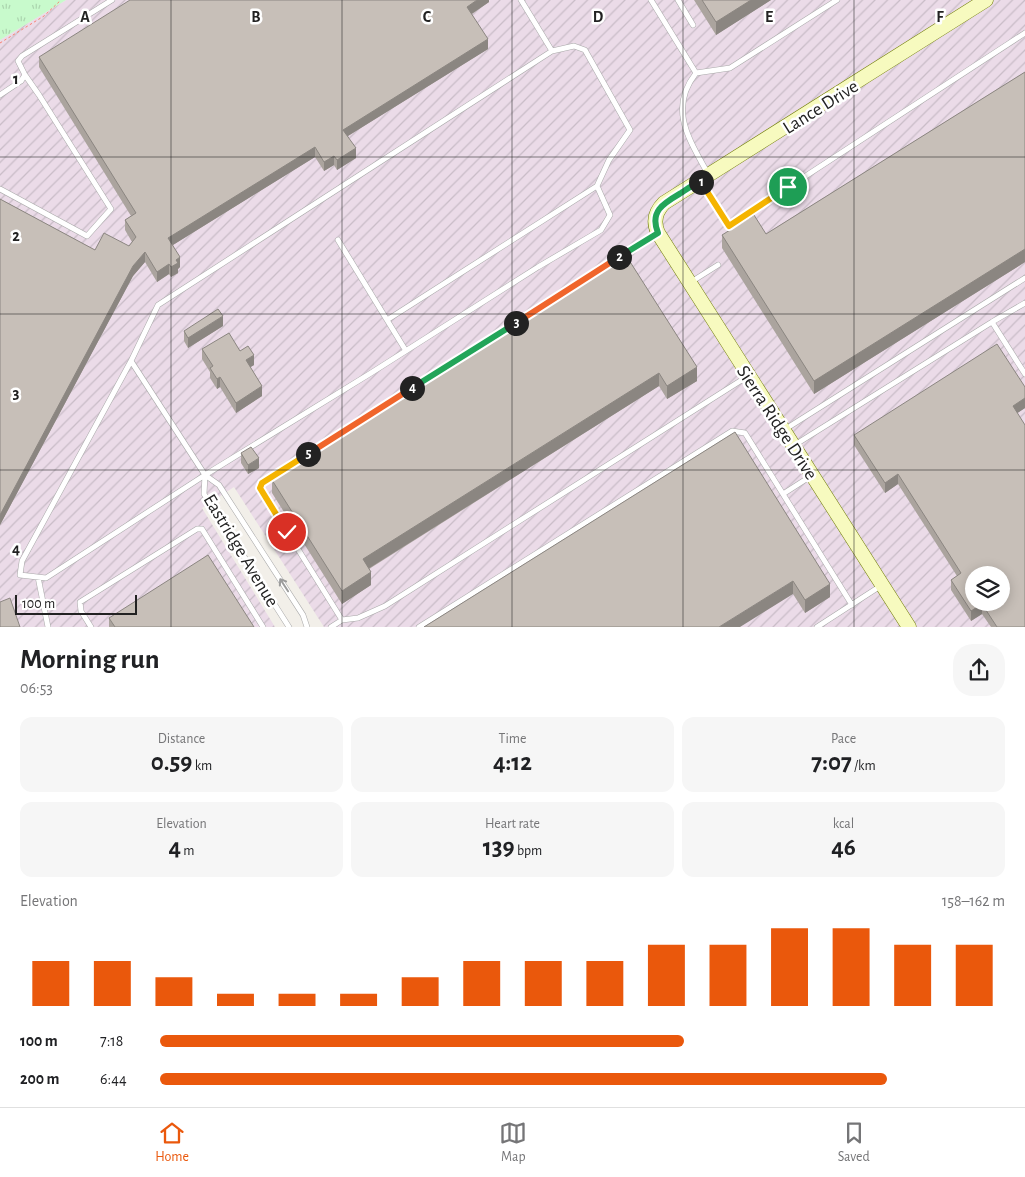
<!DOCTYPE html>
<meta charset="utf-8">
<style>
:root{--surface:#fff;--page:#f6f6f6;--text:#202124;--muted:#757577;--line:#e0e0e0;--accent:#ea580c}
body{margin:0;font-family:"Alegreya Sans",sans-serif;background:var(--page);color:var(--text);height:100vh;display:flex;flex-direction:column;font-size:19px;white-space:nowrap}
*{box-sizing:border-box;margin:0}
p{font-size:16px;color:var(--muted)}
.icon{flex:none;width:28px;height:28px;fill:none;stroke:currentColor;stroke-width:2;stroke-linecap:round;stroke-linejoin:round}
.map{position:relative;height:627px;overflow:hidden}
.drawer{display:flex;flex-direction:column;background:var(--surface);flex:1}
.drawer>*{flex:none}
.fabs{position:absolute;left:965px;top:566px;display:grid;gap:10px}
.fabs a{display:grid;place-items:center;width:45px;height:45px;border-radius:50%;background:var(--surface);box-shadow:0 2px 12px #0003;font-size:25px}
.scale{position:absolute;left:15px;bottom:12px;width:122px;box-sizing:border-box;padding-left:5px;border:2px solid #222;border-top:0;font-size:14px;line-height:18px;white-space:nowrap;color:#222;-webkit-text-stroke:4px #fff;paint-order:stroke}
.pin{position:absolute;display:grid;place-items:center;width:42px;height:42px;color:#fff;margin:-21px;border:2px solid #fff;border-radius:50%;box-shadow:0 1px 5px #0007}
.km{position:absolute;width:25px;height:25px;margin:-12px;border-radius:50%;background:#222;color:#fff;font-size:14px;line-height:25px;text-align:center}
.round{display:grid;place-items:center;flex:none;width:52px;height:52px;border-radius:20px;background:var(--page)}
.head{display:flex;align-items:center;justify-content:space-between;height:85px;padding:0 20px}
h1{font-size:28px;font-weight:700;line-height:38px}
.figures{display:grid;grid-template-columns:repeat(3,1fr);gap:8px;height:85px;padding:5px 20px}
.figures div{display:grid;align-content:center;border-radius:12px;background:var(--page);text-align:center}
.figures b{font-size:25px;font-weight:700}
.figures small{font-size:14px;font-weight:400}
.figures p{font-size:14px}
.chart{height:140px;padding:10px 20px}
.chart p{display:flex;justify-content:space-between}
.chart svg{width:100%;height:90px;margin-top:5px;stroke:var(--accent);stroke-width:6}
ul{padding:0 20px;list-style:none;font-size:16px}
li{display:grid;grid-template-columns:80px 60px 1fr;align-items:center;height:38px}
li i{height:12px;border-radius:6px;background:var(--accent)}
.menu{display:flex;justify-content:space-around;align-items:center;height:70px;border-top:1px solid var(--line);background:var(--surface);font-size:14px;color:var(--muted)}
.menu a{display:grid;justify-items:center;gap:2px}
.menu .on{color:var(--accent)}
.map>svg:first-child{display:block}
</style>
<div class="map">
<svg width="1025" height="627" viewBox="0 0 1025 627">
<defs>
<pattern id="industrial-furrows" width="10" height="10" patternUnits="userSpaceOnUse" patternTransform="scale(1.25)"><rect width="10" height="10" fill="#ebdbe8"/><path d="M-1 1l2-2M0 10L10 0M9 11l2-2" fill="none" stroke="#c9bcc7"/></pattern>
<pattern id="park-tufts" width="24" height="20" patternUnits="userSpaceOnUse" patternTransform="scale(1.25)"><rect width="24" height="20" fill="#c8facc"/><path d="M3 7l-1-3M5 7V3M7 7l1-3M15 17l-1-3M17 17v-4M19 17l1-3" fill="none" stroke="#acd6af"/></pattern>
</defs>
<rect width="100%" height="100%" fill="#f2efe9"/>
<path fill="url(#industrial-furrows)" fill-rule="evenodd" d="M66 0H1025V627H324L234 487 202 508 275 627H0V40ZM974 575H1001V602H974Z"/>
<path fill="url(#park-tufts)" d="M0 0H66L0 40Z"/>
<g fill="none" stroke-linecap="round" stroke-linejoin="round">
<defs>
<path id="lane" d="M651 0 696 73C668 109 689 139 708 174
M678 0 693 25
M696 73 730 68 837 0
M0 95 21 81 25 75 18 61 22 56 112 0
M701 181 729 226 1025 33
M0 189 87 236 111 209 39 95 25 75
M338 240 406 351
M691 282 718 265
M387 320 597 186
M992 322 1025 374
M131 361 22 561 20 575 46 578 205 475 371 373 538 267 601 230 610 215 597 186 609 160 630 130 585 50 574 46 552 51
M784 430 1025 278
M793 446 992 322 1025 303
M205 475 204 494 289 627
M783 494 811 476
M38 577 48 627
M342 620 358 618 385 606 748 376
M91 627 81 611 80 602 197 529H202L263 627
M307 627 303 615 219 485 205 475 131 361 158 305 552 51 521 0
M331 627 342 620 260 488 262 483 657 234
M419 627 732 431 745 433 852 605
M817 627 882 585"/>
<path id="secondary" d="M909 627 658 233C653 222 655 212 664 203L986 0"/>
</defs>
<use href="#lane" stroke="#a9a9a9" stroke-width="6"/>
<use href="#secondary" stroke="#707d05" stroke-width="15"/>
<path stroke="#fa8072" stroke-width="1" stroke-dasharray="2.5 2.5" stroke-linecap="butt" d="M0 43 44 16 61 0"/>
<use href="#lane" stroke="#fff" stroke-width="5"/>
<use href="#secondary" stroke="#f7fabf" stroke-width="14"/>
</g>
<path fill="#aba49e" d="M489 0V2L472 14 488 49 348 136 356 158 337 170 334 165 324 171 315 157 173 245 180 267 178 269V273L171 277 169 274 157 282 145 262 133 276 0 525V199L95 250 129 246 132 242 125 230V220L131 216 39 67V57Z
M694 0H771L716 35Z
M1025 72V262L814 394 722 248V235L766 234Z
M627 257 697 381 667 399 659 386 369 569 371 585 342 604 272 493V480Z
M223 326 188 348 184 341V331Z
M202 349 240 351 254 365 250 367 262 396 236 413 220 387 217 389 210 378V372L202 359Z
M1025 387V408L1017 413 1025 627H991L982 614 971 621 951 590V580L957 576 898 484 885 493 854 445V435Z
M735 432 830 597 805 613 793 594Z
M241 453 259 468 248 474 241 463Z
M109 618 254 627H109Z"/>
<path fill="#8b8681" d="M477 0H489V2L467 17V7Z
M751 0H771L716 35V22Z
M488 39V49L343 139V130Z
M315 147V157L168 248V238Z
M356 148V158L337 170V160Z
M334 156V165L324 171V162Z
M1025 249V262L814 394V381Z
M145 252V262L133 276 0 525V515L133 266Z
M180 257V267L178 269V273L171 277V267L176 260Z
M169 264V274L157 282V272Z
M223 316V326L188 348V338Z
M254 355V365L246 370V360Z
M697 367V381L667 399V386Z
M659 373V386L363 572V559Z
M220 377V387L217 389V379Z
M262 386V396L236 413V403Z
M1025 398V408L1013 416V406Z
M259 458V468L248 474V465Z
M898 474V484L885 493V483Z
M371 572V585L342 604V591Z
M793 581V594L740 627H719Z
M830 584V597L805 613V600Z
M982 604V614L971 621V611Z"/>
<path fill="#c7bfb8" stroke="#8b8681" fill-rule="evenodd" d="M130 0H477L467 7 488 39 343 130 356 148 337 160 334 156 324 162 315 147 168 238 180 257 176 260 178 263 171 267 169 264 157 272 145 252 133 266 0 515V199L95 250 104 233 129 246 136 237 125 220 136 213 39 57Z
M702 0H751L716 22Z
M1025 72V249L814 381 722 235 754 215 766 234Z
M627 257 697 367 667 386 659 373 363 559 371 572 342 591 272 480Z
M218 309 223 316 188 338 184 331Z
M229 333 240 351 248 346 254 355 246 360 262 386 236 403 220 377 217 379 210 368 213 366 202 349Z
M997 344 1025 387V398L1013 406 1025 425V627H997L982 604 971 611 951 580 961 573 898 474 885 483 854 435ZM974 575H1001V602H974Z
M735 432 830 584 805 600 793 581 719 627H424Z
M251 447 259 458 248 465 241 453Z
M208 555 254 627H115L109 618Z
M10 598 20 627H0V602Z"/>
<defs><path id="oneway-shaft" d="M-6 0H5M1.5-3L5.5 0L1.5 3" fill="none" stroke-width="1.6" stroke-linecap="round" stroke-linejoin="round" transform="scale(1.25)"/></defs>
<use stroke="#9c9c9c" href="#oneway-shaft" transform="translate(284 585) rotate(-123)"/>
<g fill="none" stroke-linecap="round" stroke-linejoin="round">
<defs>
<path id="split-1" d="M701 182 729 226 788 187"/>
<path id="split-2" d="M619 257 658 233C649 211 664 203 681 193 687 189 695 183 701 182"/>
<path id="split-3" d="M516 323 619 257"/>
<path id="split-4" d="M412 388 516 323"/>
<path id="split-5" d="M308 454 412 388"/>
<path id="split-6" d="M287 532 260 488 262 483 308 454"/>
</defs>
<use href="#split-1" stroke="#fff" stroke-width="10"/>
<use href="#split-2" stroke="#fff" stroke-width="10"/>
<use href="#split-3" stroke="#fff" stroke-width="10"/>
<use href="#split-4" stroke="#fff" stroke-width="10"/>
<use href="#split-5" stroke="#fff" stroke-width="10"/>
<use href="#split-6" stroke="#fff" stroke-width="10"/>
<use href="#split-1" stroke="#f5b400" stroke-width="6"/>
<use href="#split-2" stroke="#22a559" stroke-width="6"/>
<use href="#split-3" stroke="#f0652b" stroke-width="6"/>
<use href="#split-4" stroke="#22a559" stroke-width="6"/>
<use href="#split-5" stroke="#f0652b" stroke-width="6"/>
<use href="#split-6" stroke="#f5b400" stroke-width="6"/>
</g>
<path fill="none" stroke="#222" stroke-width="1" stroke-opacity="0.55" d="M171 0V627M342 0V627M512 0V627M683 0V627M854 0V627M0 157H1025M0 314H1025M0 470H1025"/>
<g text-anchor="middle" stroke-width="5" stroke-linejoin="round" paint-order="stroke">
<g font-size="19" fill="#222" stroke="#fff">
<text transform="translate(820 106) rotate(-32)" y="7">Lance Drive</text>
<text transform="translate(778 422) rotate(57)" y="7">Sierra Ridge Drive</text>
<text transform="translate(242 550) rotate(59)" y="7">Eastridge Avenue</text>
</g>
</g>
<g font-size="16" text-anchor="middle" font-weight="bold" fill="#222" stroke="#fff" stroke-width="5" stroke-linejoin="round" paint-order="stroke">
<text x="85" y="22">A</text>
<text x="256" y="22">B</text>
<text x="427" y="22">C</text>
<text x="598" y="22">D</text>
<text x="769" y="22">E</text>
<text x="940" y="22">F</text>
<text x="16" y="84">1</text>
<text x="16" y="241">2</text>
<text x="16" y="398">3</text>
<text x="16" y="554">4</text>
</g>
</svg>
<div class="fabs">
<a><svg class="icon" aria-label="layers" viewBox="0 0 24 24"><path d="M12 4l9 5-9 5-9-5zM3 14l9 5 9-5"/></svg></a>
</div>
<div class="scale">100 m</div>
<div class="pin" style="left:788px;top:187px;background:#1e9e55"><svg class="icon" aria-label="arrive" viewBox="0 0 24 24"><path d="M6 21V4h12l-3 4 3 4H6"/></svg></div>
<div class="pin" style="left:287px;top:532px;background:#d93025"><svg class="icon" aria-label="check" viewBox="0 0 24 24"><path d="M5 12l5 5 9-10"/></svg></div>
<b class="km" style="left:701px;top:182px">1</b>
<b class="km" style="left:619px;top:257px">2</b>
<b class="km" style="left:516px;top:323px">3</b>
<b class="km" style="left:412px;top:388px">4</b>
<b class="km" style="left:308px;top:454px">5</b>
</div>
<section class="drawer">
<div class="head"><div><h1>Morning run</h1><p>06:53</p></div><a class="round"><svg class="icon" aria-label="share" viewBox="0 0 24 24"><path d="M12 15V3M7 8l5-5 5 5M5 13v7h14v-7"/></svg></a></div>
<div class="figures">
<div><p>Distance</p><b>0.59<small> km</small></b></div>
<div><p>Time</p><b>4:12</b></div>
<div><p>Pace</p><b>7:07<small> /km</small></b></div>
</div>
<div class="figures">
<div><p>Elevation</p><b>4<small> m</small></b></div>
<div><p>Heart rate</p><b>139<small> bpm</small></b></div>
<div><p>kcal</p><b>46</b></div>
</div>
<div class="chart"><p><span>Elevation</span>158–162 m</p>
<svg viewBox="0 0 160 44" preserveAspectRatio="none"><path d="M5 44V22M15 44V22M25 44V30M35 44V38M45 44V38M55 44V38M65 44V30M75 44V22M85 44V22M95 44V22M105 44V14M115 44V14M125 44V6M135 44V6M145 44V14M155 44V14"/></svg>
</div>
<ul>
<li><b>100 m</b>7:18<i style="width:62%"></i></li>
<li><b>200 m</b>6:44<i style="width:86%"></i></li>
</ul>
</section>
<nav class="menu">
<a class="on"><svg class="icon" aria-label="home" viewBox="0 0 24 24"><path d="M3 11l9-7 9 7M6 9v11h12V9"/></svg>Home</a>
<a><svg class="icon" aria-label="map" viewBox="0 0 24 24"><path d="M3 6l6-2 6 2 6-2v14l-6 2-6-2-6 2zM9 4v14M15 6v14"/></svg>Map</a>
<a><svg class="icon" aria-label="saved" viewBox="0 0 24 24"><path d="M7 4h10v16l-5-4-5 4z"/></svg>Saved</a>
</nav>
